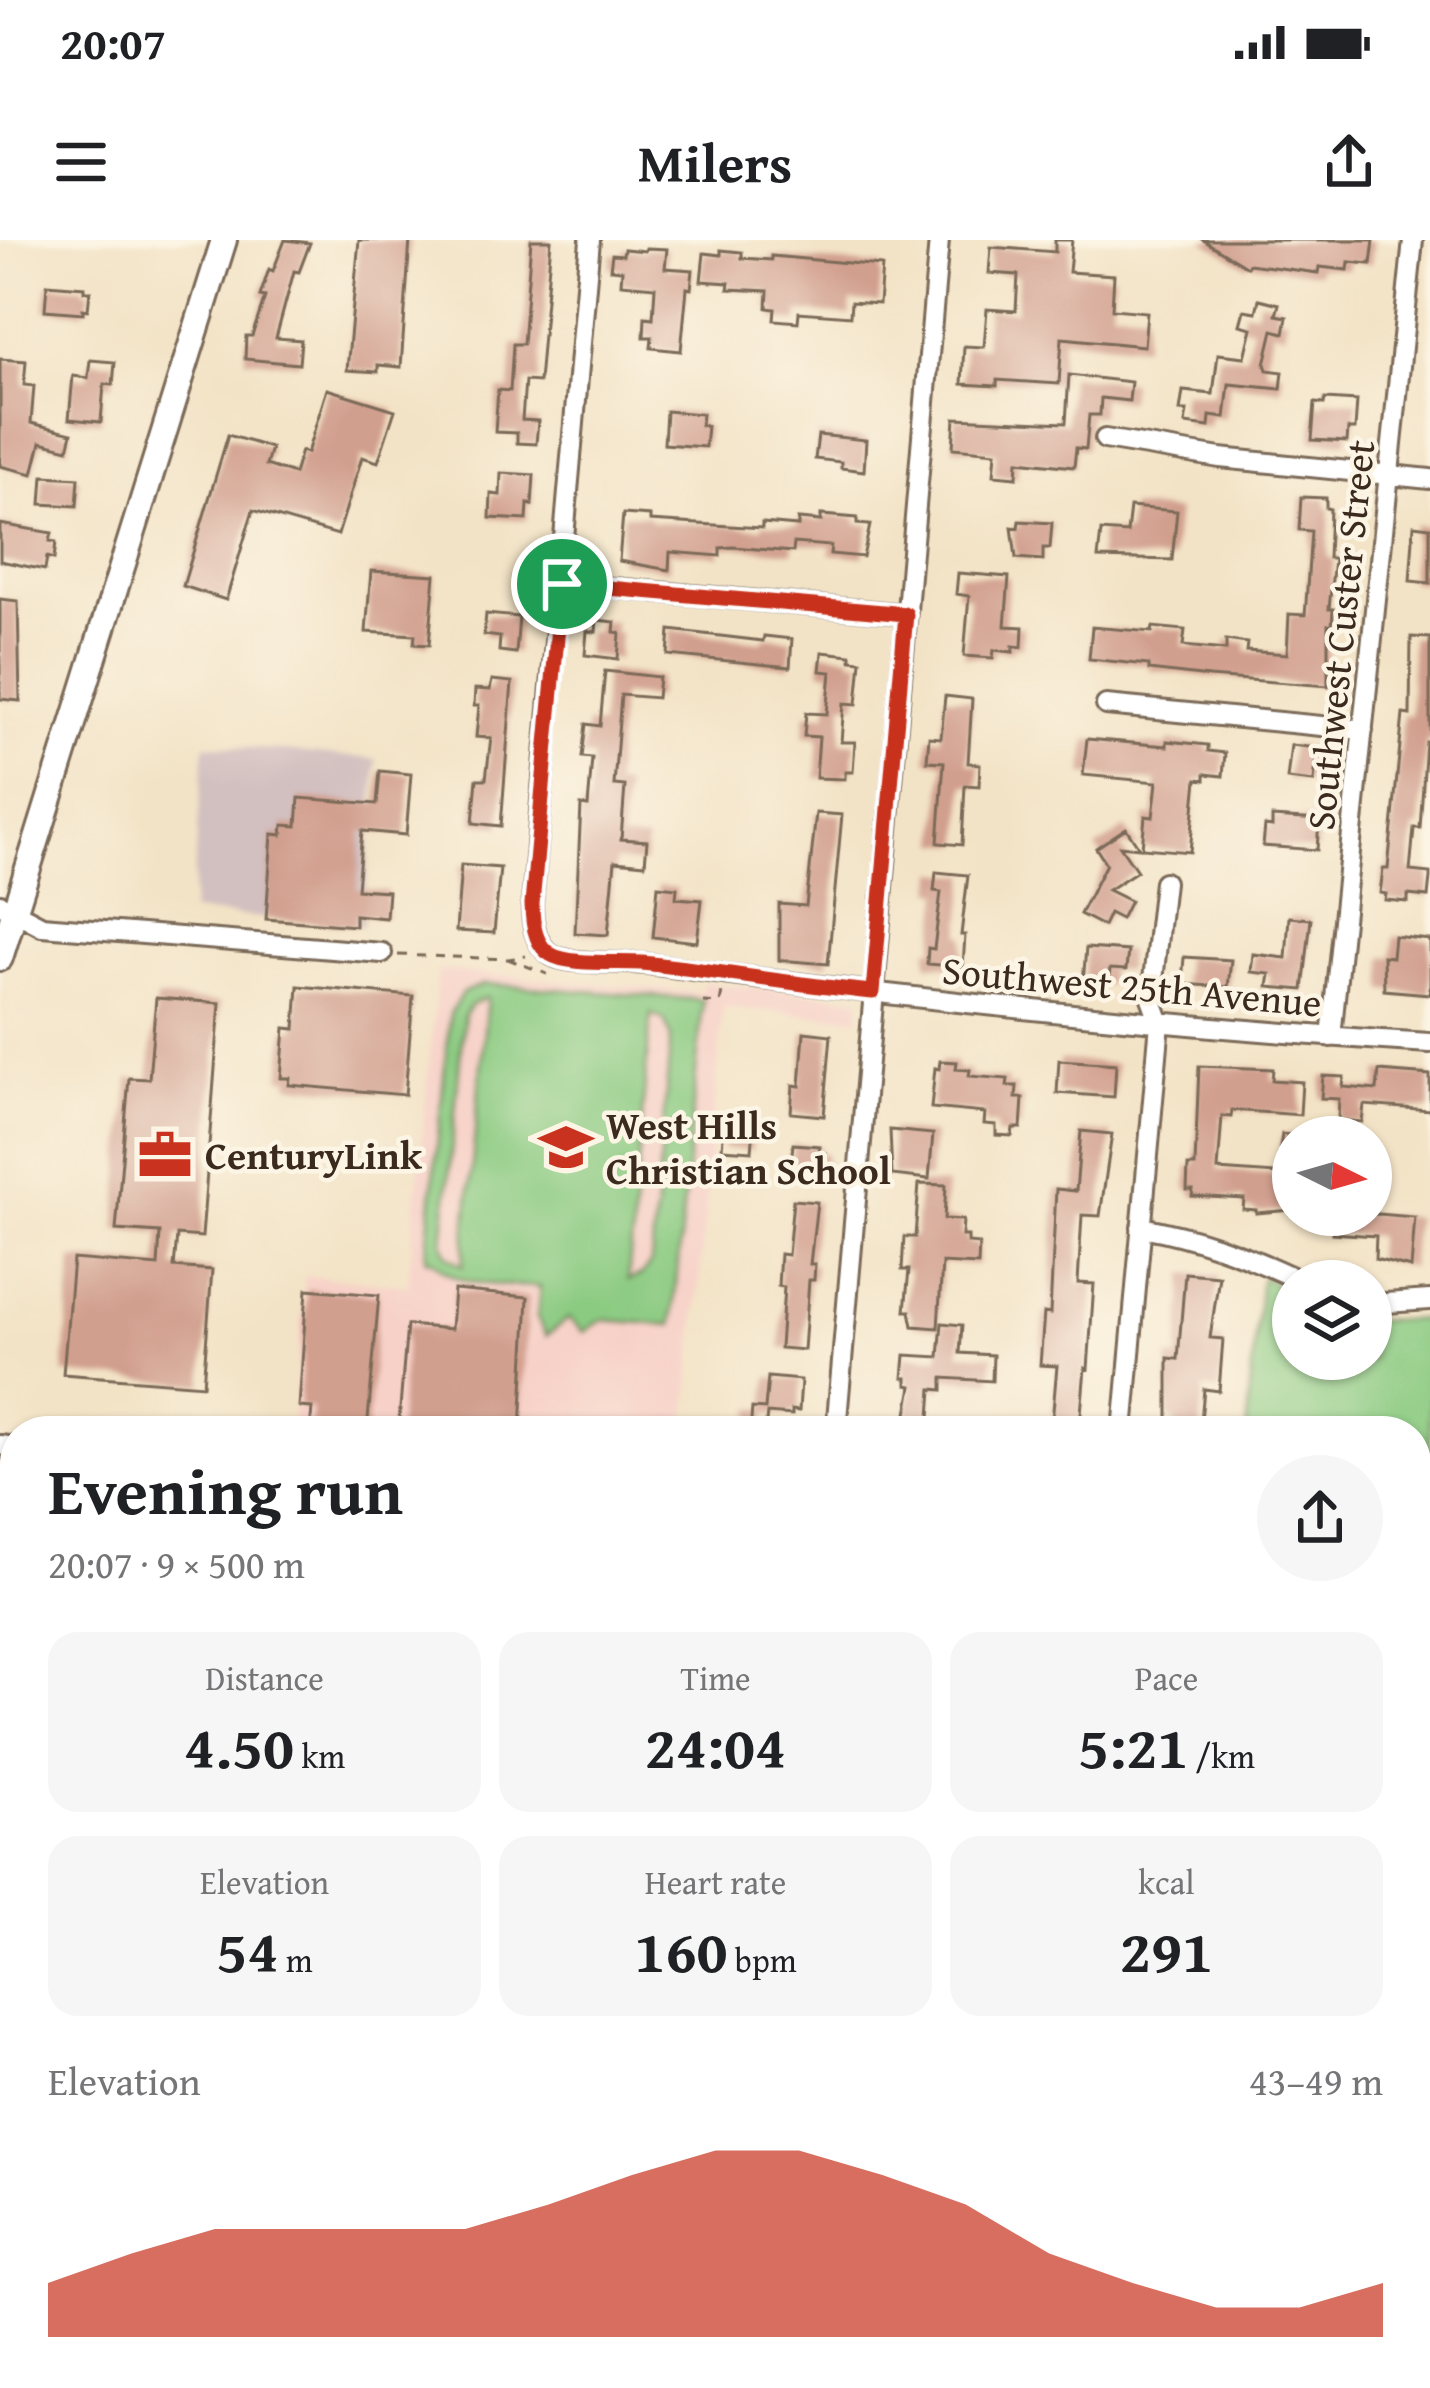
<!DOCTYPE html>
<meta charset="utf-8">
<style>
:root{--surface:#fff;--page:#f6f6f6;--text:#202124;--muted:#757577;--accent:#c8321e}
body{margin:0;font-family:"Gentium Book Plus",serif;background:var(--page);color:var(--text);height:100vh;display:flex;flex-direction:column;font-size:45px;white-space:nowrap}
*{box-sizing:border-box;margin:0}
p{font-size:39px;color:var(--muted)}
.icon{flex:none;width:66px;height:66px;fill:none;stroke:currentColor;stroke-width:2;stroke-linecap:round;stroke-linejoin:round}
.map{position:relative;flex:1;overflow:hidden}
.sheet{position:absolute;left:0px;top:1176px;width:1431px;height:972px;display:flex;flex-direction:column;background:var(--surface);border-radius:48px 48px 0 0;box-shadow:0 3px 9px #0004}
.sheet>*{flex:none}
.needle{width:78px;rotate:95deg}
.controls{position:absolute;left:1272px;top:876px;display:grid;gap:24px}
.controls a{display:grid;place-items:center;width:120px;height:120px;border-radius:50%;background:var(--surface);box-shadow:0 3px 9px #0004;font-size:60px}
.pin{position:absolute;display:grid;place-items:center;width:102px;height:102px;color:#fff;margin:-51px;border:6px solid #fff;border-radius:50%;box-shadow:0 3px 12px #0007}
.round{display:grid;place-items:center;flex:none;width:126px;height:126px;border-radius:63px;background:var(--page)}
.summary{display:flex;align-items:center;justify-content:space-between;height:204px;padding:0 48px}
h1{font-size:66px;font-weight:800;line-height:90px}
.figures{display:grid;grid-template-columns:repeat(3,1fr);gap:18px;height:204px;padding:12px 48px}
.figures div{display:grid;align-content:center;border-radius:30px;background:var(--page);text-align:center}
.figures b{font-size:60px;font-weight:800}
.figures small{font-size:33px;font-weight:400}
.figures p{font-size:33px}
.chart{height:336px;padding:24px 48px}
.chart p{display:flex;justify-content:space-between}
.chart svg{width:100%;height:216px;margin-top:12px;fill:var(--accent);opacity:.7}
.status{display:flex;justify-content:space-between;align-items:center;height:84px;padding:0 60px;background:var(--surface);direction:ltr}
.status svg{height:33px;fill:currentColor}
header{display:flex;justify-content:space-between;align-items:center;height:156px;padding:0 48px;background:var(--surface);font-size:54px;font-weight:800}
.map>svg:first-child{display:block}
</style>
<div class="status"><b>20:07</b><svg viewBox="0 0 49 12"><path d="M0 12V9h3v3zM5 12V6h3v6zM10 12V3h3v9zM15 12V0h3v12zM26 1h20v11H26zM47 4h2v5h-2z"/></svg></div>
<header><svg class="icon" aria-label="menu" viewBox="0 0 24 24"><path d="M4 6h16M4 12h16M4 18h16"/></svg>Milers<svg class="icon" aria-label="share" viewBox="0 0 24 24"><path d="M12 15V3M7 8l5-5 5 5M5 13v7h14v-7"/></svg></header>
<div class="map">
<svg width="1430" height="2148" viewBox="0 0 1430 2148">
<rect width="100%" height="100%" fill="#fcf5e5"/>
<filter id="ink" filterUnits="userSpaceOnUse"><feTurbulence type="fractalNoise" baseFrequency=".00833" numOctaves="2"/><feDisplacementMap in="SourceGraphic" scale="24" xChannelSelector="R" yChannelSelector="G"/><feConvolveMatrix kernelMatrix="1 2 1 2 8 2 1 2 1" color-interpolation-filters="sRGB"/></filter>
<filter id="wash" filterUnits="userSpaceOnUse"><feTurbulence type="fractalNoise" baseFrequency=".004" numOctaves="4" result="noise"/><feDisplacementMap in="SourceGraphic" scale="48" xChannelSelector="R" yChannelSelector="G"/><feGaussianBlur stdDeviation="2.7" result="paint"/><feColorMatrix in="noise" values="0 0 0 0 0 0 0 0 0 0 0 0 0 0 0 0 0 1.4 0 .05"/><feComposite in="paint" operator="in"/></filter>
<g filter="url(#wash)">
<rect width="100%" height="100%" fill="#f3e3c6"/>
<path fill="#f7d1c8" d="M438 730 701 753 703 743 860 758 859 778 723 767 686 1191H292L305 1036 408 1045Z
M0 1367 15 1369V1745L0 1725Z
M0 1880 15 1903V2053L0 2052Z"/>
<path fill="#d2bfc0" d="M205 504 377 519 363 686 191 672Z"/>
<path fill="#8aca81" stroke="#627a50" stroke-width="3" fill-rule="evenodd" d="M484 744 703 760 672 1085 602 1080 584 1092 569 1078 546 1096 537 1078 540 1047C506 1044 456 1050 434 1020L426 1019 450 774 462 753ZM486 758 487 759 463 1026 447 1015 443 1002 464 775 471 765ZM651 774 664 780 671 796 651 1022 642 1035 628 1040Z
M1261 1037 1293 1052V1119H1371V1081L1430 1079V1420L1416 1416V1191H1246Z"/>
<g id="blocks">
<path fill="#d19f8e" d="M285 0 310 3 299 32 294 31 276 98 301 100 299 124 245 119 246 96H252L265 57 260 56 269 29 273 31Z
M359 0H410L401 127 378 125V132L347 130Z
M531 0H551L539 142 525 141 522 180 538 181 536 204 517 203V193L495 192 498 150 510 151 513 104H523Z
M1055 0H1072L1069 32 1114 35 1112 69 1147 72 1144 106 1062 98 1059 144 997 140V146L962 144 964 106 984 107 987 69 1016 71 1018 35 989 33 991 7 1055 12Z
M1203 0H1374L1371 24 1349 22 1348 30 1319 27 1318 33 1249 24 1247 27Z
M646 8 667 9 665 28 693 30 691 49 687 48 681 111 651 108 652 97H644L645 77 653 78 655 47 621 44 622 30 610 29 612 14 623 15 624 9 645 11Z
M721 10 742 12V18L771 20V16L882 26 879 64 851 62 850 76 799 72 798 82 774 80 775 69 767 68 768 51 728 49 729 43 701 41 704 13 721 15Z
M47 44 84 47V51H90L88 70 83 69V73L45 70Z
M1259 59 1279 64 1276 75 1287 77 1284 93 1273 90 1265 124 1267 130 1283 132 1281 149 1229 144 1225 178 1210 176 1209 187 1185 184 1187 171H1180L1183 151 1213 154 1218 114 1245 117 1252 88 1240 85 1244 70 1256 72Z
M0 119 26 121 24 145 34 146 31 183 72 193 68 209 41 202 33 234 0 226Z
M90 120 115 122 113 145 104 144 101 182 69 179 73 136 88 138Z
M1069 135 1131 142 1129 161 1101 158 1100 175H1089L1086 209 1076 208 1074 227 1018 221 1017 237 994 235 996 212 953 208 955 178 1066 183Z
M327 149 395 170 378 222 362 217 338 295 253 270 226 360 183 346 228 195 271 208 266 225 294 234 301 211 307 213Z
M1325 159 1357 161 1355 189H1348L1347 202 1312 200 1315 163 1324 164Z
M666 171 702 174 701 185 707 186 705 207 664 204Z
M818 195 866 200 864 231 841 228V222L815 219Z
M501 233 534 235 532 265 528 264 527 280 490 278 491 254 500 255Z
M43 236 79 238 77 266 41 264Z
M1301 257 1326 258V268L1330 269 1328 318H1334L1329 369H1333L1332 386 1328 385V446L1209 437 1149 430V425L1089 419 1092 387 1152 392 1153 387 1185 390 1183 406 1226 410V400L1247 403 1246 411 1287 414 1289 374 1305 375 1306 363 1311 291 1299 290Z
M1130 267 1177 271 1172 320 1098 318 1101 291 1127 293Z
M623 274 650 276V281L762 288V283L798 286V279L821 281V275L857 278V284L870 285 863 317 830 314 831 306 794 303 793 312 734 307 720 308V316L670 312 669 330 619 321Z
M1019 281 1052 283 1050 308H1043V320L1016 318 1012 287 1018 288Z
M0 284 52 293 50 301 56 302 54 319 47 317 45 330 0 321Z
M1414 285 1430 287V343L1410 341Z
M371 331 435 335 429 405 414 404 415 395 366 392Z
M958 333 1009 337 1005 386 1023 387 1022 407 1013 406V412L994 410 993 418 964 416 969 356 956 354Z
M0 359 18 361 20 461 0 459Z
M486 374 519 377 516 413 499 411 500 397 484 395Z
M597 380 615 382 614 392 620 393 618 419 585 415 587 391 596 392Z
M670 390 763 401 764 396 792 399 790 427 668 415Z
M1411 397 1430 398V502H1426L1420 588H1414L1410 631 1430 633V638L1428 657 1408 655V662L1385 660 1386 654 1380 653 1383 629H1388L1403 474 1410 475Z
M822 412 851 415V420L861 421 857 464 844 463 841 502H855L853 532H845V539L816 538 819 497 804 496 806 473 827 474 831 432 820 431Z
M605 431 659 437 657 458 621 455 614 545 625 546 621 599 647 601 645 624 615 621 608 695 575 693 581 565 588 566 592 518 582 517 586 484 600 486Z
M492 440 512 442 501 586 473 583 477 539H486L491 498 476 497 479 466H474L475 449 490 450Z
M945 456 972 459 968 523 980 524 979 546 965 545 962 605 938 603 944 522 927 521 929 497 941 498Z
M1087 499 1167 506V501L1208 505V511L1225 513 1223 536 1205 534V540L1197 539 1190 612 1142 608 1145 576 1153 577 1157 542 1083 535Z
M1291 505 1317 508 1314 542 1287 539Z
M380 531 411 534 406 595 362 591 357 649 388 651 386 678 355 675V686L266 679 272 594 282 595 283 585 297 586 299 558 377 564Z
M816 573 842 575 828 724 779 720V664L806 666Z
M1272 577 1319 580 1317 610 1263 606 1265 586 1272 587Z
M1126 588 1139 608 1120 606 1137 631 1108 650 1130 661 1121 679 1109 673 1103 686 1080 674 1106 624 1096 608Z
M461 625 500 628 494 693 456 691Z
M936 632 968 635 961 695H965L963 727 927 724 928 708 934 709 941 652 934 651Z
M658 646 677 648 676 658 702 660 697 702 653 697Z
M1289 677 1311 679 1303 750 1268 747 1270 734 1251 732 1253 714 1286 718Z
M1394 696 1430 700V754L1384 750 1383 716 1392 717Z
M1086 708 1128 711 1126 730 1110 729 1108 745 1083 743Z
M1184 717 1231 720 1228 747 1182 744Z
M298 746 413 756 405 855 289 845 290 838H281L285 788 295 789Z
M156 758 220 763 202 997 177 995 174 1027 212 1030 203 1145 63 1134 73 1019 158 1026 160 993 116 990 129 838 149 839Z
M804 792 831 795 824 876 791 873 793 845 800 846Z
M1059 820 1116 824 1114 857 1057 853Z
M940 821 957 822 956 829 970 830 969 836 1008 839 1007 846H1017L1016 858H1023L1021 888H1013L1012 896 996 895V885L984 884 985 873 931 868 935 828 939 829Z
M1199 826 1273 829 1272 840 1302 842 1300 875 1232 870 1231 877 1222 876 1218 930 1276 934 1282 894 1293 895 1291 970 1256 973V970L1243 969 1244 959 1192 956 1193 950H1187L1188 926H1195Z
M1379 831 1430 835V870L1364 865 1362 882 1338 880 1339 859 1321 858 1323 836 1344 837 1343 847 1377 850Z
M724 884 754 887 752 911 722 909Z
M890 890 933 894 929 939 892 935Z
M1081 891 1112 894 1100 976 1082 975 1078 1043 1094 1044 1088 1129 1085 1128 1080 1185 1052 1182 1057 1126 1040 1125 1044 1073 1050 1074 1056 949 1076 951Z
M793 904 820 906 819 913H826L825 930 790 931Z
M919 944 946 945 944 979 963 980 962 996H968V1003L979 1004 978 1025 942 1023 938 1088 913 1086 910 1071H905L909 1030H902L904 997H915Z
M793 960 817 962 810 1024H815L814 1040H809L804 1110 780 1108 784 1047 778 1046 780 1014 788 1015Z
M1378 974 1415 977 1411 1028 1375 1019 1376 996 1332 993 1333 975Z
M1185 1033 1219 1036 1210 1098 1223 1099 1219 1151 1204 1149 1200 1191H1174L1175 1180 1168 1179V1118L1178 1119Z
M307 1049 379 1055 367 1191H310L312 1168 299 1167Z
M454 1050 528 1057 521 1188 512 1187 511 1191H398L407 1085 451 1089Z
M942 1083 962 1085 960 1113 993 1115 992 1141 943 1138V1150L932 1149 929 1191H904L912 1146 907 1145V1138H903L905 1115 939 1117Z
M768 1137 801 1140 799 1171 792 1170V1175L767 1173 765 1191H750L752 1168 765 1169Z
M0 1219 15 1220V1295L0 1294Z
M0 1436 15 1438V1665L0 1664Z
M355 2133H432L431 2148 354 2145Z"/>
</g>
</g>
<g filter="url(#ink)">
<use href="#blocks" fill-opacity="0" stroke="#7b6b59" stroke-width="3"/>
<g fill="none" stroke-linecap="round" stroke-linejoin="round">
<defs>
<path id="minor" d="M590 0 532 664C532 681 534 703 550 714 567 726 625 721 649 724 908 759 1168 787 1430 803
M1105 199 1220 218 1430 239
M523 340 906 374
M1106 465 1363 490
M0 664 42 686 382 713
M1331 797 1413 0
M1141 987C1199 997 1248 1016 1301 1041
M1371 1064 1430 1060
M836 1191 939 0
M1123 1191 1160 783 1151 758 1164 642
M0 1205 15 1207
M1416 1439 1430 1443
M11 1934 15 1932
M1416 1968 1426 1997 1427 2083 1421 2148
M328 2148 329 2133
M543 2148 544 2133
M767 2148 768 2133
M983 2148 984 2133
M1201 2148 1203 2133"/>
<path id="major" d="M0 718 224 0
M0 1819 15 1841
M215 2133 225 2148"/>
</defs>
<use href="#minor" stroke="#7b6b59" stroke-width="24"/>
<use href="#major" stroke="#7b6b59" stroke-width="30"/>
<path stroke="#7b6b59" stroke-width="3" stroke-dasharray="9 9" stroke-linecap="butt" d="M398 715 508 719 526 716
M508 719 547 734
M703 762 720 763 722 752
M1369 1191 1379 1181 1386 1188
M1416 1216 1430 1214"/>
<use href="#minor" stroke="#fff" stroke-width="18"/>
<use href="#major" stroke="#fff" stroke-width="24"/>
</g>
</g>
<g fill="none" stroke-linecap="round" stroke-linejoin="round" filter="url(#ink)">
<defs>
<path id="route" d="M562 344 906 374 873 752C796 745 720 731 642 723 620 721 568 726 550 714 534 704 532 681 532 664Z"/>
</defs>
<use href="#route" stroke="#fff" stroke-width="24"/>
<use href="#route" stroke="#c8321e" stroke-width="15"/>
</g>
<defs>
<symbol id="school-bare" viewBox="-9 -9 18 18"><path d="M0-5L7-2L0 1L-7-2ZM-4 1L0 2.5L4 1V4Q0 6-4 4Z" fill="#c8321e" stroke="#fcf5e5" stroke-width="2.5" paint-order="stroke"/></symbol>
<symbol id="office-bare" viewBox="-9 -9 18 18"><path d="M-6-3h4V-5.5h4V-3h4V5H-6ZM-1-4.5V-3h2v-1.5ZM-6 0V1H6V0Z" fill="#c8321e" stroke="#fcf5e5" stroke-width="2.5" paint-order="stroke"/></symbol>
</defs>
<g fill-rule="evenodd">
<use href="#school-bare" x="528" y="869" width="76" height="76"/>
<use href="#office-bare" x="127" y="877" width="76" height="76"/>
</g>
<g text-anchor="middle" stroke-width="9" stroke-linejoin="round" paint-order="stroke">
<g font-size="39" fill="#3b2a1e" stroke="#fcf5e5">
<text transform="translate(1340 395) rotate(-84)" y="14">Southwest Custer Street</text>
<text transform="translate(1132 746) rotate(5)" y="14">Southwest 25th Avenue</text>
</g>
<g font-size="39" font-weight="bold" fill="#3b2a1e" stroke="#fcf5e5" text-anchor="start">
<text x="606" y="899">West Hills<tspan x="606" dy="45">Christian School</tspan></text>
<text x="205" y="929">CenturyLink</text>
</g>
</g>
</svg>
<div class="controls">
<a><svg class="needle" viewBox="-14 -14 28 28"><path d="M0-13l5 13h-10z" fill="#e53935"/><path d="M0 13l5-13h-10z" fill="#757577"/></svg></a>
<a><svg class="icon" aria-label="layers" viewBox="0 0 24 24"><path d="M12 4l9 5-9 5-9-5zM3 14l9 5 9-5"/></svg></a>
</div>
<div class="pin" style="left:562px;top:344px;background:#1e9e55"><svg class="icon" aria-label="arrive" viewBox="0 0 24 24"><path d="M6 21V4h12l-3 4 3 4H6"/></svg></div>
<section class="sheet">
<div class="summary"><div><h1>Evening run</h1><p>20:07 · 9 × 500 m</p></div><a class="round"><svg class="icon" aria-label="share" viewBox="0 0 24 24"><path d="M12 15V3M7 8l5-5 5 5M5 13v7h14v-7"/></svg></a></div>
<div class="figures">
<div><p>Distance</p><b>4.50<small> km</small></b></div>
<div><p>Time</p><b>24:04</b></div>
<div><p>Pace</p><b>5:21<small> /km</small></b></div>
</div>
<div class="figures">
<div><p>Elevation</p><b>54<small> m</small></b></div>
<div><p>Heart rate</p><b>160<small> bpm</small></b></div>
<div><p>kcal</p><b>291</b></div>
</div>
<div class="chart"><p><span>Elevation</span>43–49 m</p>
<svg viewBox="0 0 160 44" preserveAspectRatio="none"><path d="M0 44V33L10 27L20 22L30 22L40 22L50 22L60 17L70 11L80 6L90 6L100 11L110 17L120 27L130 33L140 38L150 38L160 33V44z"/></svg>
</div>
</section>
</div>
